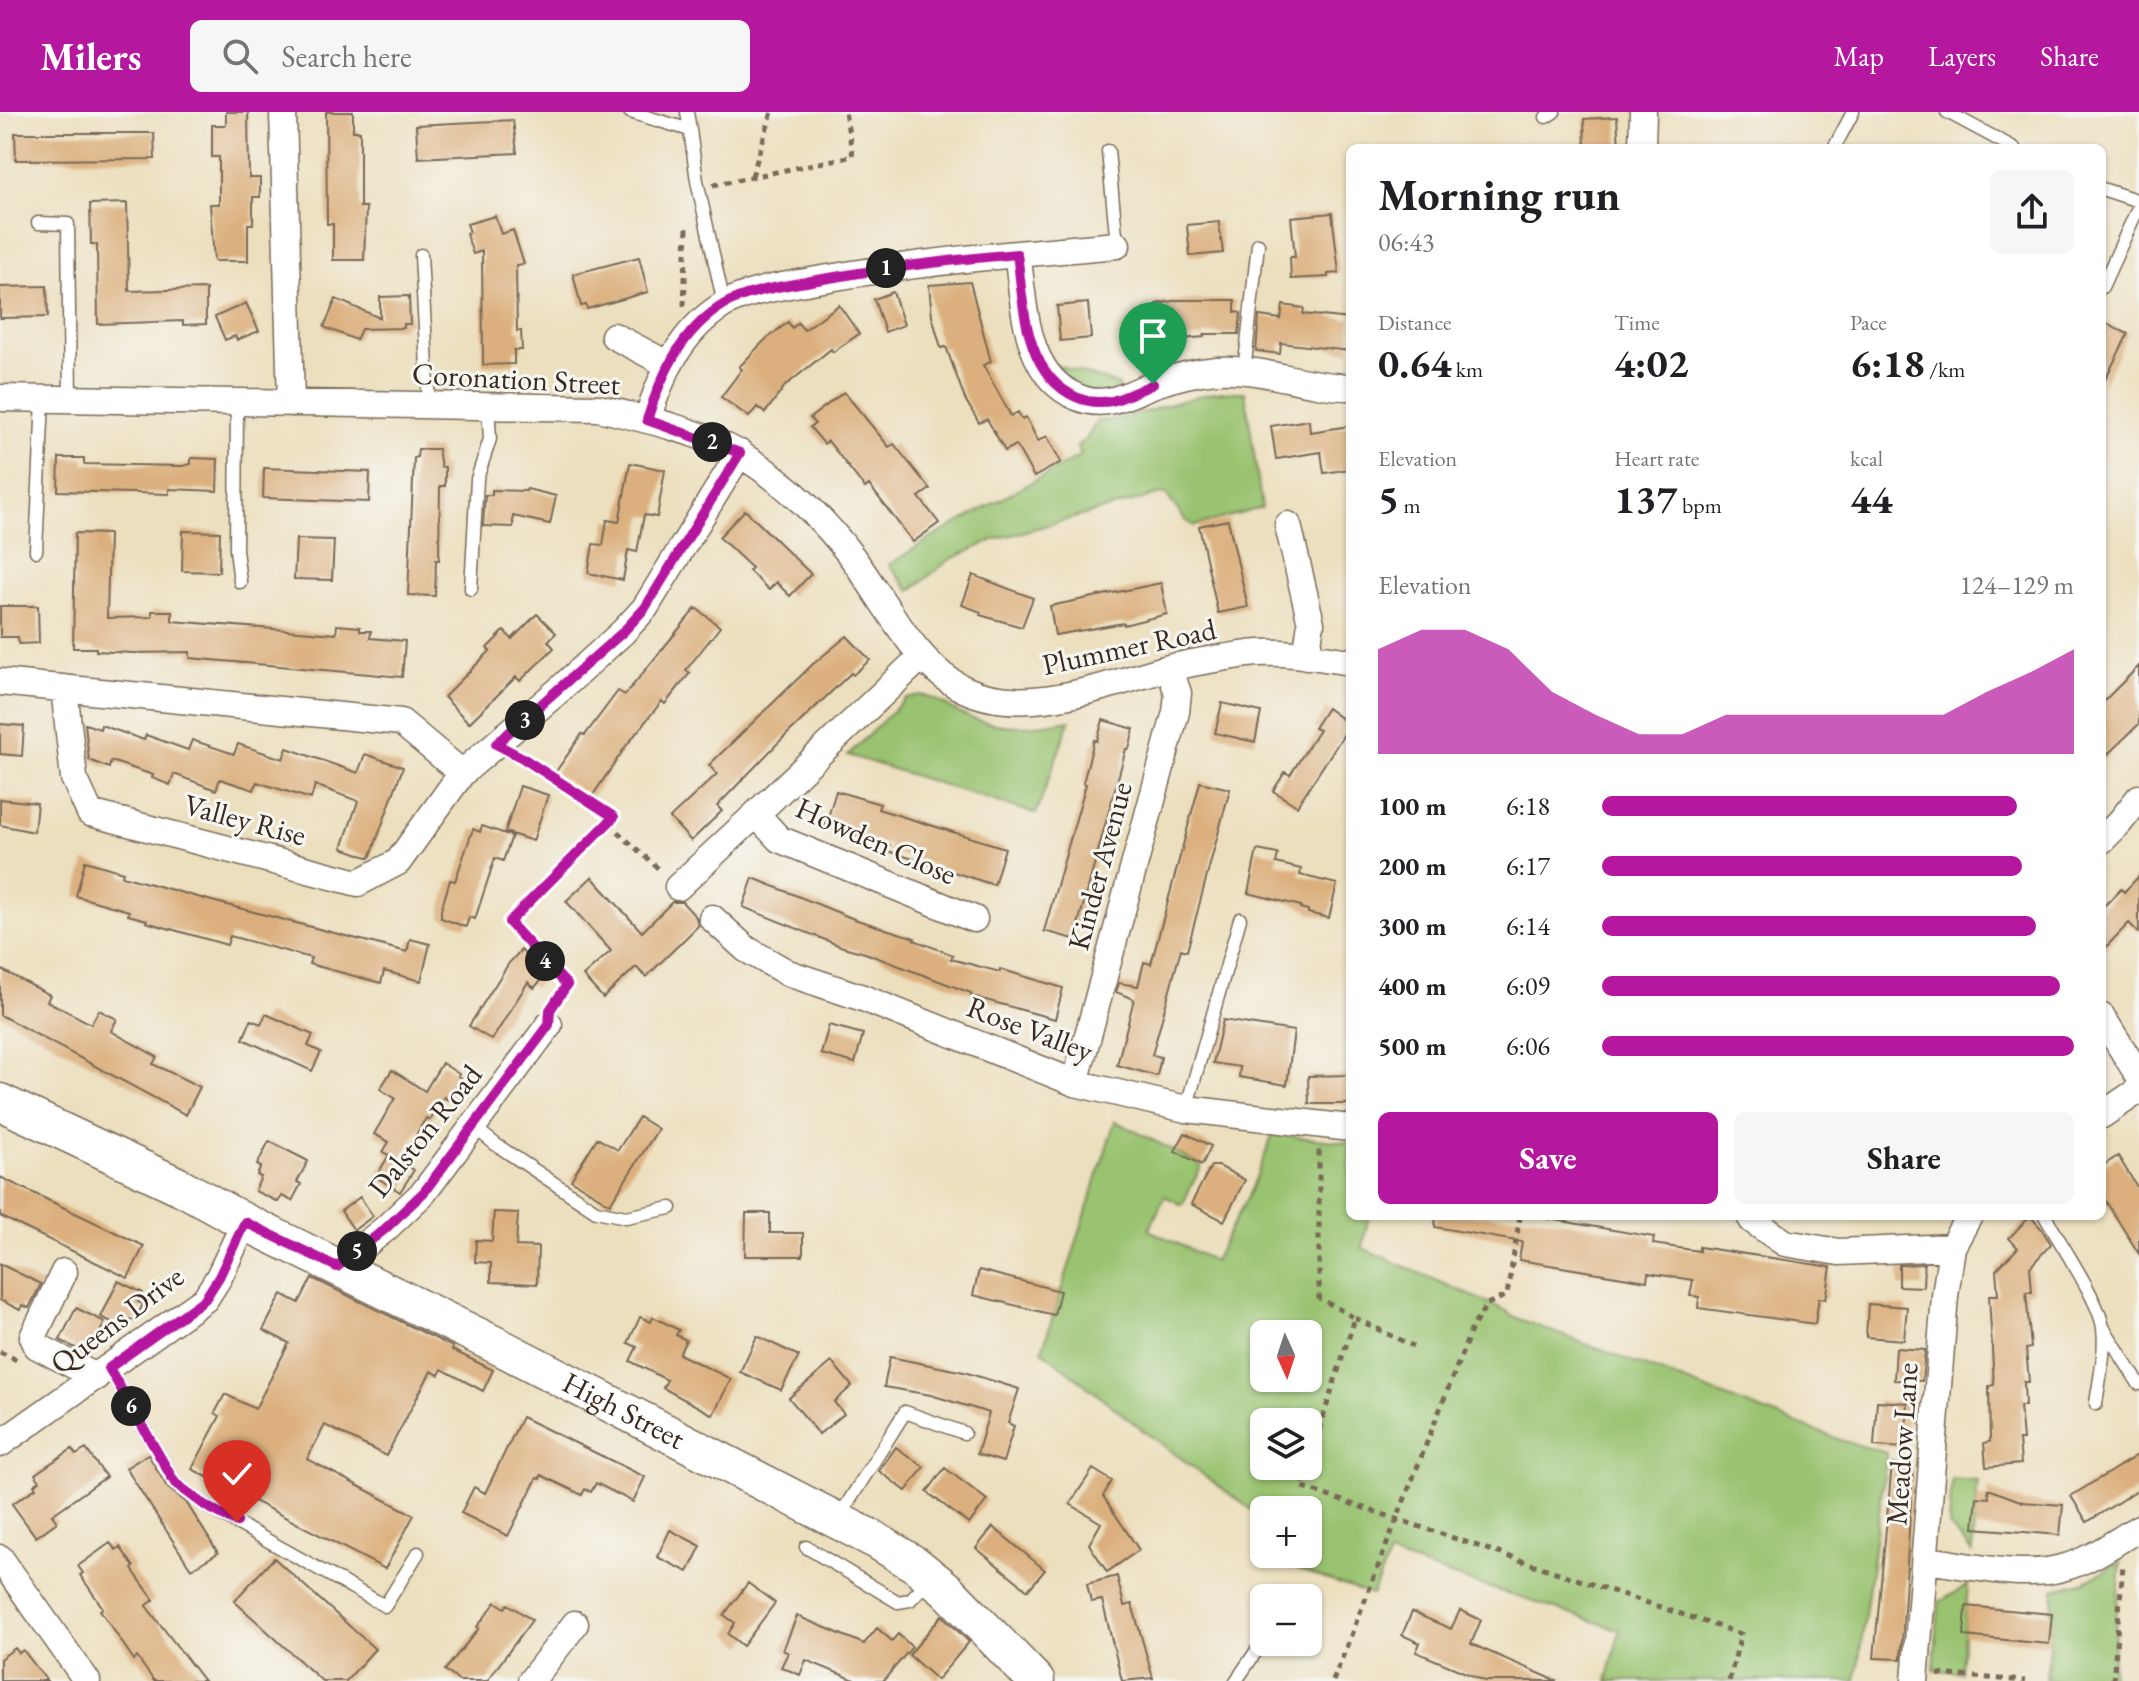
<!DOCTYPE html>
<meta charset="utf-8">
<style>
:root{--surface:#fff;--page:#f6f6f6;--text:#202124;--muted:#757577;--accent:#b5179e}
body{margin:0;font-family:"EB Garamond",serif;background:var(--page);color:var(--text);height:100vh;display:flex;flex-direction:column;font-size:30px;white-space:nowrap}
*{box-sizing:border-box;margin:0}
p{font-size:26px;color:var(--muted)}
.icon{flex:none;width:44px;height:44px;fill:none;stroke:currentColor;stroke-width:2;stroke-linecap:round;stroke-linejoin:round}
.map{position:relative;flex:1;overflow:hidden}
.panel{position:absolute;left:1346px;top:32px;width:760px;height:1076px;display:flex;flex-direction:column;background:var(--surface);border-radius:12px;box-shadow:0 2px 6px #0004}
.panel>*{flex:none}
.needle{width:52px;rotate:177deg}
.tools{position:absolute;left:1250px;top:1208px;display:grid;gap:16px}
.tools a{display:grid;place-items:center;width:72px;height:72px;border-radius:12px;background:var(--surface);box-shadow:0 2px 6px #0004;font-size:40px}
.pin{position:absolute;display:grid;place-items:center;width:68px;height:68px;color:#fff;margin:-82px -34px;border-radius:50% 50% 50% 0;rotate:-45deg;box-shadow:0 0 8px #0007}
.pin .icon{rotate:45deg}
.km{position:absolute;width:40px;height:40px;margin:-20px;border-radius:50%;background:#222;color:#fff;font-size:22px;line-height:40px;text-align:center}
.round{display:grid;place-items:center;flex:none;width:84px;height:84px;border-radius:12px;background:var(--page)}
.headline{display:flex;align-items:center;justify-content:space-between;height:136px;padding:0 32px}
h1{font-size:44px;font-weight:700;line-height:60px}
.stats{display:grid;grid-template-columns:repeat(3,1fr);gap:12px;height:136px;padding:8px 32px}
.stats div{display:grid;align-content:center}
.stats b{font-size:40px;font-weight:700}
.stats small{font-size:22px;font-weight:400}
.stats p{font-size:22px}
.chart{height:224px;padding:16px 32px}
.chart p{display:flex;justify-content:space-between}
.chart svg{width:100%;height:144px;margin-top:8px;fill:var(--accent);opacity:.7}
.primary-button{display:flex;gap:16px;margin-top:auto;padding:16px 32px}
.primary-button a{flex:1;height:92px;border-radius:12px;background:var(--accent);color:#fff;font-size:32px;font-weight:700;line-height:92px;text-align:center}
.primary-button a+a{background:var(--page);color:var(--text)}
ul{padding:0 32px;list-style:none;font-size:26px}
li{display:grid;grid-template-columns:128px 96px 1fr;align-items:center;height:60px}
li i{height:20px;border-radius:10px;background:var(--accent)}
header{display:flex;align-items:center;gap:48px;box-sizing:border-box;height:112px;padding:0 40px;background:var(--accent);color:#fff}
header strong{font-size:38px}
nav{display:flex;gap:44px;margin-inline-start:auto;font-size:28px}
.search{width:560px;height:72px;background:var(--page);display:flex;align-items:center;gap:20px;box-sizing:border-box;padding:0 28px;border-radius:12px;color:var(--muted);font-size:30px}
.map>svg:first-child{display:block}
</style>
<header>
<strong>Milers</strong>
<div class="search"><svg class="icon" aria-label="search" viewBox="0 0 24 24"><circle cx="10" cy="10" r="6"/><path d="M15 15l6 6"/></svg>Search here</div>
<nav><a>Map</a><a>Layers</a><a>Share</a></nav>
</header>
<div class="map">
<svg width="2139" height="1569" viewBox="0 0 2139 1569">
<rect width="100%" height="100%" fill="#f6f6f2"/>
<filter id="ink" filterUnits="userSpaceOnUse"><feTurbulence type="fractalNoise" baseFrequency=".0125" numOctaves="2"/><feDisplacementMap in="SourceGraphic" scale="16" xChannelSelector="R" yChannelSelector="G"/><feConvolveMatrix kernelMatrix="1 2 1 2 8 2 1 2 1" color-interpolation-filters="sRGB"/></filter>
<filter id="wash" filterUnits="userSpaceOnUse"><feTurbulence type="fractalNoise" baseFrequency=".006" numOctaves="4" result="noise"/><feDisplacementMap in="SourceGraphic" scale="32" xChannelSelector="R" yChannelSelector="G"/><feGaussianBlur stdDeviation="1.8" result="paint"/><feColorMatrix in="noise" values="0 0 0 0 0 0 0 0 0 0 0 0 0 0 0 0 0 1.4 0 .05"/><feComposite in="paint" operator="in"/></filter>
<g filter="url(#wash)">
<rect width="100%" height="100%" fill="#ecdfbe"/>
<path fill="#99c370" stroke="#6a7647" stroke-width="2" fill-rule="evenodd" d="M1053 252 1119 273 1118 281H1082Z
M1224 280H1245L1262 396 1194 414 1185 408 1165 381 993 428 949 448 910 479 889 453 931 426 1081 343 1077 334 1087 326 1097 309C1140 307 1180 284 1224 280Z
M920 583C937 585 949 597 965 604 1000 618 1034 615 1070 608L1036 702 848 643 906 586Z
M1115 1009 1202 1053 1182 1093 1165 1084 1149 1118 1214 1149 1251 1078 1273 1022 1350 1031V1104H1369L1362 1136 1507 1199 1511 1204 1843 1329 1887 1341 1856 1569H1607L1620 1518 1389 1443 1372 1483 1281 1452 1277 1442H1308V1398H1264V1407L1149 1323 1042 1239ZM1264 1222H1308V1266H1264ZM1264 1310H1308V1354H1264Z
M1952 1367 1978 1369 1972 1440 1949 1414Z
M2121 1450 2111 1569 2046 1568 2054 1477 2086 1469Z
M1968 1473 1961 1560 1934 1558 1939 1490Z"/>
<g id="blocks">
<path fill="#dcb07e" d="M226 0H248L249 66H260V85H253V112H248V149H214L210 92H219V45H212V13H226Z
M326 0H353V19H360V95H366L364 148H333V112H327Z
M1617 5 1619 36H1585L1584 7Z
M513 8 517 41 418 46 416 13Z
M15 21H154L155 47 16 48Z
M127 91 129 179 206 177V212L183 213V209L98 212 97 132H91L90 92Z
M1332 101 1339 161 1328 162V165L1291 167 1290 145H1295L1291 105Z
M495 104 501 122 513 118 524 152 516 153 517 219H521L522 238H514V252L483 253 482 139 473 142 466 121 470 120 467 112Z
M1219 110 1223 141 1190 144 1187 113Z
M639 145 648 180 587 197 586 193 581 194 573 162Z
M970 170 991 250 983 253 1011 304 1018 300 1022 307 1026 305 1038 329 1047 324 1061 350 1034 365 1016 333 1005 339 987 307 979 311 965 287 946 235 941 236 932 204 929 173Z
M47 174 48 205 0 206V175Z
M893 180 904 213 885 220 874 187Z
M409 184 410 212H404V216L361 217 356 228 324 215 336 187 380 206V185Z
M1179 188H1235V200L1241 201 1239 222H1204V225L1171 228 1172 235 1142 238 1140 206H1150L1149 199 1156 198V192Z
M246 191 259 219 237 228 235 224 225 228 215 205Z
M1088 191 1091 226 1060 229 1057 194Z
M839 193 859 222 833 240 831 237 785 274 765 301 757 295 749 305 721 285 742 257 739 255 764 229 788 210 792 216 798 211 804 218Z
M1283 193 1304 196 1303 202 1350 207V239L1281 231 1280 242 1256 239 1259 204 1281 207Z
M2102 209 2128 222 2102 274Z
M844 280 889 335 894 332 930 377 919 385 939 411 913 430 869 373 865 376 828 329 824 332 810 315 815 312 810 306Z
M1309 308 1310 320 1350 314V357L1324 361 1321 340 1276 347 1271 314Z
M418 337H438L441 355H445V374H440L439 448H436L435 484 408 483 414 346 417 345Z
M59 346H84V352L182 354 191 352V346L218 347 217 379 169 377V382L58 379Z
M630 351 665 358 657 405 644 403 637 440 628 438 623 468 588 461 593 432 603 433 607 408 619 410Z
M264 356 370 360 369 390 263 386Z
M527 377 556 384 550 412 513 404V415L483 414 485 383H492V378L526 379Z
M745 398 811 462 790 484 776 470 769 478 749 459 752 456 719 425Z
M1228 408 1248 495 1218 501 1199 414Z
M183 419 220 420 219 460 182 459Z
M75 421 109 422 107 506 152 505V499H172V509L336 522 337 513 360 515V519H371L370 526 405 529 402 565 190 546V540L133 541 96 539V536H73Z
M296 427 334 428 332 468 294 467Z
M973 463 1033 486 1022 515 980 503 981 500 962 493Z
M1161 471 1167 502 1124 513V511L1055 523 1050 494Z
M0 494H38L39 531 19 532 18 525H0Z
M696 496 720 515 686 558 690 561 665 592 662 589 626 634 591 686 555 661 582 622 585 623 618 579 625 583Z
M537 502 556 521 548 529 554 536 520 569 516 565 469 611 444 585 490 539 487 536 504 519 512 527Z
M847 524 870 548 853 563 851 561 778 631 717 694 722 699 691 729 670 706 717 662 709 653 813 552Z
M2139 554V612L2102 648V591Z
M1222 591 1261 600 1255 630 1215 621Z
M1327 596 1350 613 1297 694 1273 679 1285 660 1290 663 1304 641 1319 618 1314 616Z
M1103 608 1134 617 1129 637H1126L1074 827 1044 819 1086 672 1083 671 1094 628 1097 629Z
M0 612 24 614 22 644 0 642Z
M85 612 100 617 101 613 144 628 146 623 188 638 192 628 234 642 238 632 283 647 287 636 358 661 365 642 403 655 370 746 342 736 358 689 315 673 311 687 257 670 254 678 220 667 216 678 174 662 170 673 152 666 153 663 111 649 109 656 89 648Z
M1200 670 1230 677 1187 839 1181 837 1152 943 1161 945 1157 964 1117 953 1134 887 1116 880 1119 871 1138 874 1144 850 1151 852Z
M520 674 548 683 533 729 505 720Z
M836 679 880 692 878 697 1005 736 994 773 888 739 890 733 825 715Z
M0 687 37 691 34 720 0 713Z
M482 714 512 724 503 749 495 746 475 807 469 805 466 815 441 806V798L450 768 455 769 473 717 480 720Z
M1257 738 1278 742 1276 751 1301 757 1300 763 1337 772 1329 806 1308 801V798L1300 796 1301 794 1248 781Z
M85 749 123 760 122 764 212 789 407 840 410 827 430 832 421 869 384 859 381 871 309 852 311 846 230 824 227 833 146 810 147 808 128 803 129 799 76 784Z
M2139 764V821L2129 811 2102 839V796L2121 777 2124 780Z
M592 765 642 820 672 790H682L696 805 698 814 646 865 636 855 603 886 583 864 611 839 566 789Z
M753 766 854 807 915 826 914 828 953 843 951 847 1000 860V857L1063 876 1055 907 971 884V881L865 841 843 835 743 795Z
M521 838 547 862 534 876 528 870 492 928 469 914 509 851Z
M0 857 50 883 47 889 91 912 99 898 117 907 111 919 157 945 153 952 200 975 186 1003 0 903Z
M266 902 313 923 308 934 321 940 312 959 243 927 251 908 261 912Z
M1223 908 1294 919 1287 973 1239 965 1240 955 1213 951Z
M829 913 863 922 855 951 821 942Z
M442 951 459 962 458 964 462 967 448 988 444 985 430 1008 426 1006 400 1049 383 1040 389 1030 374 1022 395 986 380 977 392 958 425 979Z
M1350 963V992H1309L1308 964Z
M639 1005 658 1017 610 1092 571 1068 597 1026 618 1038Z
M1185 1021 1211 1034 1202 1053 1175 1039Z
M269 1029 308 1049 297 1070 301 1072 292 1089 282 1084 278 1090 255 1079 261 1065 257 1063 261 1055 257 1053Z
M389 1043 414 1058 400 1080 376 1065Z
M2118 1044 2139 1078V1142L2102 1083V1054Z
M1211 1054H1219L1245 1068 1224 1109 1191 1092Z
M0 1065 144 1134 128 1166 0 1104Z
M360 1085 373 1104 354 1118 341 1099Z
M494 1100 518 1101 516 1134 538 1135 537 1172 491 1170V1151L475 1150 476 1128 492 1129Z
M746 1101H770V1121H803V1144H745Z
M1436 1104H1532L1654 1125 1653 1132 1699 1139V1135L1831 1155 1826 1187 1819 1186 1815 1212 1698 1196 1699 1185 1690 1184 1693 1168 1648 1161 1647 1169 1519 1148 1522 1130 1435 1115Z
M2030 1104 2041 1116 2051 1132 2030 1155 2032 1180H2026L2031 1236 2026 1237 2029 1270H2024L2025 1294H2020L2023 1328H2019L2021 1352 1986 1355 1984 1331 1990 1330 1989 1274 1994 1273 1989 1183H1998L1996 1158 2018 1136 2009 1126Z
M0 1152 41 1172 29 1196 22 1193 20 1198 0 1188Z
M1924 1152 1923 1175 1899 1174V1153Z
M979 1158 1060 1179 1054 1203 973 1183Z
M312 1166 453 1235 452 1238 493 1258 483 1279 442 1257 439 1263 431 1259 386 1344 325 1313 307 1347 414 1403 385 1457 192 1357 220 1304 215 1301 225 1282 255 1297 289 1231 263 1218 282 1182 299 1191Z
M118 1169 143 1181 138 1190 143 1192 135 1209 130 1207 126 1217 101 1205Z
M1868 1192 1907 1195 1904 1228 1866 1225Z
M76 1196 105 1210 92 1237 88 1235 85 1241 60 1228Z
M640 1205 651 1210 653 1205 679 1218 676 1223 686 1228 679 1242 731 1267 713 1303 663 1276 667 1268 630 1249 637 1235 628 1231Z
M757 1224 799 1244 781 1278 740 1260Z
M1896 1236 1925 1238 1922 1269 1894 1268Z
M890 1245 964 1260 1019 1277 1008 1311 1014 1314 1003 1350 977 1342 989 1301 931 1283 884 1275Z
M832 1250 852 1274 834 1290 844 1302 819 1322 789 1286Z
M1877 1289 1908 1291 1905 1336 1874 1334Z
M522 1305 645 1365 633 1390 596 1371 591 1380 585 1377 582 1383 541 1363 540 1367 537 1366 508 1424 461 1401 474 1375 485 1381Z
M896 1335 924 1355 906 1379 879 1359Z
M72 1337 76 1343 86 1337 106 1365 52 1403 57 1410 36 1425 12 1392 36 1376 34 1373 40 1369 35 1362Z
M148 1342 167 1375 186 1390 218 1441 191 1457 126 1356Z
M2139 1342V1377L2087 1410 2071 1384Z
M1892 1352 1913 1355 1901 1547 1874 1546Z
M945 1356 987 1388 969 1412 927 1380Z
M1093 1357 1112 1369 1103 1384 1139 1438 1107 1460 1089 1432 1101 1411 1070 1392Z
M1988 1377 2023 1390 2063 1393 2060 1423 1974 1416 1977 1385 1989 1386Z
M993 1415 1045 1458 1028 1478 976 1436Z
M670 1418 701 1434 688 1460 657 1445Z
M110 1431 116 1438 120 1435 134 1455 132 1457 154 1488 146 1494 204 1569H154L137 1545 134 1548 100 1498 103 1496 80 1463 83 1461 78 1454Z
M274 1446 375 1537 346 1569H322L234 1489Z
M1117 1464 1124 1494 1132 1492 1153 1566 1122 1569 1102 1488 1091 1490 1087 1472Z
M748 1471 775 1491 743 1534 728 1522 735 1511 724 1503Z
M496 1490 505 1496 508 1492 532 1508 487 1569H459L445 1558 479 1516 477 1515Z
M1966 1494 2052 1502 2049 1532 1964 1524Z
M1460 1498 1481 1508 1471 1532 1557 1569H1485L1416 1540 1420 1531 1402 1523 1412 1500 1451 1517Z
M942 1503 969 1530 937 1568 909 1543Z
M797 1504 864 1532 877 1516 892 1529 898 1522 912 1535 883 1569H857L806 1548 800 1563 781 1555 788 1541 783 1538Z
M15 1536 19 1541 23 1538 47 1569H0V1547Z"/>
</g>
</g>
<g filter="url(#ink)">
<use href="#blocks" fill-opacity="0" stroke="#796956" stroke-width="2"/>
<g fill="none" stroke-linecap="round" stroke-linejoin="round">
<defs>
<path id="lane" d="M630 0 690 18 697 69 724 192
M687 0 690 18
M1947 0 2014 36
M1546 5 1554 0
M1834 36 1853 0
M1108 39 1117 133
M2102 77 2139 89
M38 111 68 112 70 287
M421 143 429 293
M2102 175 2139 94
M1244 260 1258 132
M237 289 236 438 240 470
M36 439 43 287
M471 477 477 367 490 327 488 294
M1186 997 1240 807
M474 1015 495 1032 596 1099 626 1105 671 1096
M2045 1104C2060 1131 2099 1188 2103 1216 2106 1241 2099 1268 2096 1292
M2103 1215 2139 1272
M109 1256 175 1371 206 1394 385 1494 418 1441
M839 1405 905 1300 964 1321
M806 1435 898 1490 910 1488 929 1468
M1236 1569 1259 1535"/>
<path id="street" d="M283 0 291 291
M1642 36 1643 0
M1017 142 1117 133
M614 224 669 253
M0 286 598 296C641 306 704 320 741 343 783 368 823 406 852 445 884 487 915 554 964 577 1025 606 1105 573 1165 557 1191 550 1221 546 1248 542 1283 538 1316 545 1350 550
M647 308C661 263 681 219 723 193 746 179 784 174 811 169 879 157 947 148 1017 142 1025 192 1023 262 1077 285 1088 290 1101 291 1113 288 1126 285 1139 278 1152 273 1174 265 1194 260 1217 258 1262 255 1305 275 1350 275
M1288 413 1311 511 1306 544
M922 544 756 702 779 727 974 807
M0 570 401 610 462 661
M64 576 74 666 90 701 358 771 398 750 462 661 558 579 623 520 645 496 740 341
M2102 728 2120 710 2139 686
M678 775 756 702
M712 806 746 837 788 861 863 886 1075 971 1186 997 1350 1016
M2102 905 2139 964
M1075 971 1176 600 1178 581 1169 556
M2102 1003 2139 978
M1750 1104 1752 1108 1785 1131 1839 1140 1952 1135
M337 1155 385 1117 424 1080 549 913
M64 1160 33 1225 37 1234 96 1265
M0 1332 205 1187 219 1165 245 1110
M0 1446 87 1569
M1926 1448C1966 1453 2023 1467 2062 1456 2090 1449 2115 1430 2139 1416
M531 1569 575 1512
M1915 1569 1945 1184 1952 1135 1969 1104"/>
<g id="secondary">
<path id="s1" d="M0 990 181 1075 245 1110 502 1236 877 1429 916 1453 946 1477 1036 1569"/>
</g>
</defs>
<use href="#lane" stroke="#796956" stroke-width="15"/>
<use href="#street" stroke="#796956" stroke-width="29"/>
<use href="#secondary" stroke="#796956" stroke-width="39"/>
<path stroke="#796956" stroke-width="5" stroke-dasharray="6 6" stroke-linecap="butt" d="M752 64 772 0
M713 73 853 44 845 0
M684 194 687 116
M518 643 614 705 509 810 567 873 554 892
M609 712 661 759
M1355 1206 1413 1234
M0 1240 17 1248
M1308 1352 1355 1206 1319 1186V1037
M1307 1354 1301 1375 1741 1522 1729 1569
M1938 1562 2025 1569
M1333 1569 1472 1216 1487 1192 1507 1183 1520 1104
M2113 1569 2123 1453"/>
<use href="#lane" stroke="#fff" stroke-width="12"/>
<use href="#street" stroke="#fff" stroke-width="26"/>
<use href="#secondary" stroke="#fff" stroke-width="36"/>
</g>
</g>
<g fill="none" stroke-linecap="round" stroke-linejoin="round" filter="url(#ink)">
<defs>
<path id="route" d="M237 1410 206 1394 175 1371 109 1256 205 1187 219 1165 245 1110 337 1155 385 1117 424 1080 549 913 550 898 567 873 509 810 614 705 521 645 496 632 623 520 645 496 740 341 647 308C661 263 681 219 723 193 746 179 784 174 811 169 879 157 947 148 1017 142 1024 191 1023 261 1076 285 1087 290 1100 291 1112 289 1126 285 1140 278 1153 272"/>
</defs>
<use href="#route" stroke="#fff" stroke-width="16"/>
<use href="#route" stroke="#b5179e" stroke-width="10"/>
</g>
<g text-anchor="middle" stroke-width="6" stroke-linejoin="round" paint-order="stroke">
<g font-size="30" fill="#3b2a1e" stroke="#f6f6f2">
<text transform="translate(516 267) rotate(3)" y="10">Coronation Street</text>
<text transform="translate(1129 535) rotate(-12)" y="10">Plummer Road</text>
<text transform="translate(245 708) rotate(15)" y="10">Valley Rise</text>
<text transform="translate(876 729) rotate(24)" y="10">Howden Close</text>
<text transform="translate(1100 754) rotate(-75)" y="10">Kinder Avenue</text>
<text transform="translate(1030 917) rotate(21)" y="10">Rose Valley</text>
<text transform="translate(425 1019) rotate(-51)" y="10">Dalston Road</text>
<text transform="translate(117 1208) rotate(-37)" y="10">Queens Drive</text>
<text dy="10" stroke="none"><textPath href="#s1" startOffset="696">High Street</textPath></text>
<text transform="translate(1902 1332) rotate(-86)" y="10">Meadow Lane</text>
</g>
</g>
</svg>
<div class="tools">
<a><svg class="needle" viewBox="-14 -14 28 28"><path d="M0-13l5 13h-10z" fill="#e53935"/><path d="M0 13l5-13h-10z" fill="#757577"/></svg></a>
<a><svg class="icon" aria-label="layers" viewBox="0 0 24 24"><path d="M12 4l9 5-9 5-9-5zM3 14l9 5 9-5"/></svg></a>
<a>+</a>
<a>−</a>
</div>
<div class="pin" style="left:1153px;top:272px;background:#1e9e55"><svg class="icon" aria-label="arrive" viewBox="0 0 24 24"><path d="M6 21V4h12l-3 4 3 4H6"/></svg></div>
<div class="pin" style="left:237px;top:1410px;background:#d93025"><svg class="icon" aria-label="check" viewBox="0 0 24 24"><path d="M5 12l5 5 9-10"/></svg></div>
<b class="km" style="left:886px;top:156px">1</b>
<b class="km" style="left:712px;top:330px">2</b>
<b class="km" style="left:525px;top:608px">3</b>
<b class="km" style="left:545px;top:849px">4</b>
<b class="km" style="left:357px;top:1139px">5</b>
<b class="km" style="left:131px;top:1294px">6</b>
<section class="panel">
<div class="headline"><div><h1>Morning run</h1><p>06:43</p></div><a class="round"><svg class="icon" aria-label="share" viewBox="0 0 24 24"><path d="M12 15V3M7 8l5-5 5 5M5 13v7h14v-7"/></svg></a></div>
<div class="stats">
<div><p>Distance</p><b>0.64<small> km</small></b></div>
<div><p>Time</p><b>4:02</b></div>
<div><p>Pace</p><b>6:18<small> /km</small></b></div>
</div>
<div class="stats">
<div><p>Elevation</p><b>5<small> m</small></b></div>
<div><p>Heart rate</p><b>137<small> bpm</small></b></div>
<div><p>kcal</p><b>44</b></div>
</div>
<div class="chart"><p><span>Elevation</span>124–129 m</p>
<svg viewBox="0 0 160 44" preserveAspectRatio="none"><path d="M0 44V12L10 6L20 6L30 12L40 25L50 32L60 38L70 38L80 32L90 32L100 32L110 32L120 32L130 32L140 25L150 19L160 12V44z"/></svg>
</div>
<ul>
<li><b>100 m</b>6:18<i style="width:88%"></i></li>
<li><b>200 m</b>6:17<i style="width:89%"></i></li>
<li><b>300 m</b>6:14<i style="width:92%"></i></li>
<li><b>400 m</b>6:09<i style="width:97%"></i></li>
<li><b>500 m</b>6:06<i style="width:100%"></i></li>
</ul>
<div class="primary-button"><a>Save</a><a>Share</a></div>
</section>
</div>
